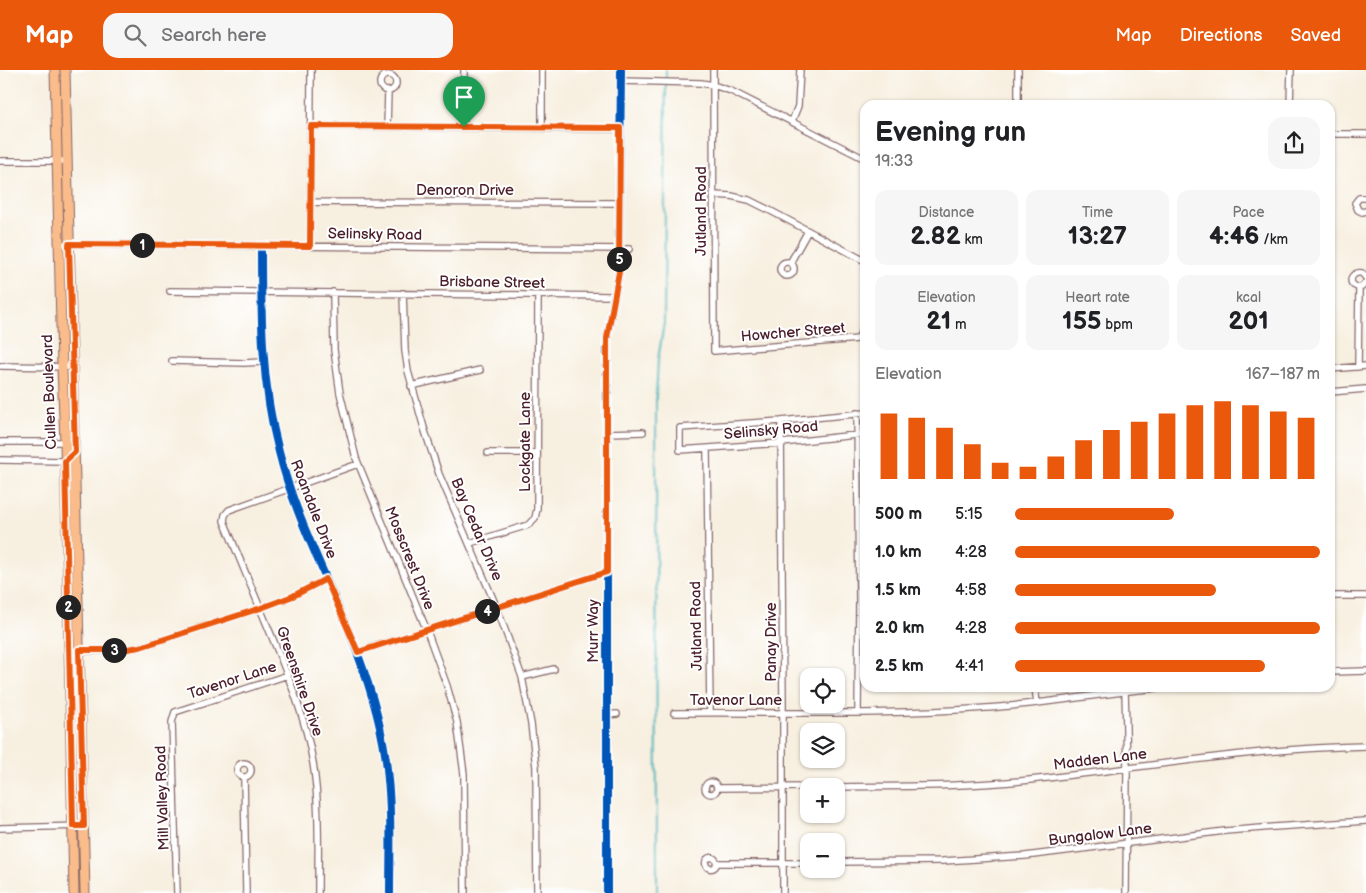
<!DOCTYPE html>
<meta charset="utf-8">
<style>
:root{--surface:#fff;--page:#f6f6f6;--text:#202124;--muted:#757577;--accent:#ea580c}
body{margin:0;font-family:"Balsamiq Sans",sans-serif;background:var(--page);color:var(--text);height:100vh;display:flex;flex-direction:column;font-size:19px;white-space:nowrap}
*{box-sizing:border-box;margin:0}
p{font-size:16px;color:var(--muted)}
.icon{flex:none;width:28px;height:28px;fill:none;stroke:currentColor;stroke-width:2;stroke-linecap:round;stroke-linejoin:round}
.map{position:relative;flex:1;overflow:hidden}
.panel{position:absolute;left:860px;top:30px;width:475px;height:592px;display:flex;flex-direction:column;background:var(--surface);border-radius:15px;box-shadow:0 1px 4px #0004}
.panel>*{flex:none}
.controls{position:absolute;left:800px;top:598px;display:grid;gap:10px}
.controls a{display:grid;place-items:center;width:45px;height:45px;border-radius:10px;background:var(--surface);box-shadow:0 1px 4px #0004;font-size:25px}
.pin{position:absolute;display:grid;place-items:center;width:42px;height:42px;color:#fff;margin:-51px -21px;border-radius:50% 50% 50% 0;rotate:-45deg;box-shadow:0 0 5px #0007}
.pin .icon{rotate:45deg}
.km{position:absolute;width:25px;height:25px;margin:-12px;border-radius:50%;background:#222;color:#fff;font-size:14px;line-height:25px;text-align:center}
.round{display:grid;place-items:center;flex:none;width:52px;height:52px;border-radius:15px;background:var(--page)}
.summary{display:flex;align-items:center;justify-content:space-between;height:85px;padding:0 15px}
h1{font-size:28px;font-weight:600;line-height:38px}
.figures{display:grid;grid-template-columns:repeat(3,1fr);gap:8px;height:85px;padding:5px 15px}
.figures div{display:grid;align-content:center;border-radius:12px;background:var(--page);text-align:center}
.figures b{font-size:25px;font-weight:600}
.figures small{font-size:14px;font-weight:400}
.figures p{font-size:14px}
.chart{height:140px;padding:10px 15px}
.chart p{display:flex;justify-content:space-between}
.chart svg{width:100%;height:90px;margin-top:5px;stroke:var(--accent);stroke-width:6}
ul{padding:0 15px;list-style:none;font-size:16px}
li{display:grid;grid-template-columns:80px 60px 1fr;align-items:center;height:38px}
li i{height:12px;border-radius:6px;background:var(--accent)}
header{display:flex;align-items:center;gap:30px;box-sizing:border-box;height:70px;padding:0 25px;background:var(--accent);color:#fff}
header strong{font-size:24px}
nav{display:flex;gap:28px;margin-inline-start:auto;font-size:18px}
.search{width:350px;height:45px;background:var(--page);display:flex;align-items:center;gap:12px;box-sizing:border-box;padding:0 18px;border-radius:15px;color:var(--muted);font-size:19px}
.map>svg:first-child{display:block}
</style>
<header>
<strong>Map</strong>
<div class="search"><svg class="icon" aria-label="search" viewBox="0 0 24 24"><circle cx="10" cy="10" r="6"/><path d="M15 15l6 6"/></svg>Search here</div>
<nav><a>Map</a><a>Directions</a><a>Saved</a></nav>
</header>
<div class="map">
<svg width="1366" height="823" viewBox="0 0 1366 823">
<rect width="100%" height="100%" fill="#fff"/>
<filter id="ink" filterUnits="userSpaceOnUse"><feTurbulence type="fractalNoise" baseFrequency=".02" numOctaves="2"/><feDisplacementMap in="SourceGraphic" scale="10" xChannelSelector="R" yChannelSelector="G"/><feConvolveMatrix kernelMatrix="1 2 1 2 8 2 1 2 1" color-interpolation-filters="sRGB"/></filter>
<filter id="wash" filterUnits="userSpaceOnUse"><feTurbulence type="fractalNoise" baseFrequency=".0096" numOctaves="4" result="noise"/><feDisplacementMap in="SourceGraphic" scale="20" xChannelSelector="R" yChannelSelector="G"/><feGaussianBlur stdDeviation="1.12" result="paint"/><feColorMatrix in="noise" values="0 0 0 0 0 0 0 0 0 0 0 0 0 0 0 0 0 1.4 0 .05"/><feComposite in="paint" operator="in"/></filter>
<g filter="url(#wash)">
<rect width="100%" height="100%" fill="#f7efdf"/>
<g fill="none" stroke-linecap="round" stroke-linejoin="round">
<path stroke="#44b3bc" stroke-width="2" d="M657 823 656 326 658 290 664 253 666 0"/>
</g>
</g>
<g filter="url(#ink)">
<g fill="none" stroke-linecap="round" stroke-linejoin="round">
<defs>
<path id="minor" d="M542 0V58
M713 0 714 281 858 269 865 254
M1018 0V35
M380 13a8 8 0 1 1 16 0a8 8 0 1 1-16 0Z
M621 11 701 13 713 15 731 21 865 89
M1290 35 1291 0
M792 51 798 36 800 0
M311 56 620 59
M387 57 388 21
M464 57V0
M1330 64H1366
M0 91H68
M713 125 731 126 749 130 769 140 865 191
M1366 128H1359L1355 133 1358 140 1362 142 1366 141
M310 132 620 133
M60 174 629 179
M261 176C261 246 261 313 279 382 296 451 332 515 357 582 372 622 385 666 388 710 392 747 390 785 390 823
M310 176 311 0
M780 199a7 7 0 1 1 14 0a7 7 0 1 1-14 0Z
M790 193 808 161
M1366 208 1362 203C1348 201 1347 219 1362 217L1366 212
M170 221 614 226
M333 222 334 280 340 323 356 388 427 561 447 616 457 652 464 704 465 823
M403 223 405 281 408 301 424 358 439 404 497 538 522 607 531 654 536 697 537 823
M172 291 244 293 263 292
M0 296 73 297
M1358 297 1359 218
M1330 299 1366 296
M411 316 480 300
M1330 322 1366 319
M857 343 859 529 858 643
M865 343 781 351 680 358V380L782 373 865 364
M781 351 783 638V823
M607 363 643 362
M0 372H65L67 374
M707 379 710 643
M488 383H537
M0 390 65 391 67 389
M470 473 528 455 535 448 537 439 538 225
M1330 526H1366
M68 581 121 580 140 577 261 538 293 526 326 509
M358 582 607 502
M1330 602 1366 601
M522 607 554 599
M1035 618 1037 633
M1125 620 1127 698 1126 823
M674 643C778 642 882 646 986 638 1043 634 1099 624 1156 618
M607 645 617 644
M237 700a7 7 0 1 1 14 0a7 7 0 1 1-14 0Z
M244 707 246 823
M705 718a6 6 0 1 1 12 0a6 6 0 1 1-12 0Z
M836 717C901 716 966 717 1030 710 1142 698 1253 678 1366 676
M718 718 809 717
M0 758 84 756
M705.5 793a5.5 5.5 0 1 1 11 0a5.5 5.5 0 1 1-11 0Z
M836 792 943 791 1025 786 1225 761 1274 757 1366 751
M717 793H809
M177 823 172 652 175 642 288 605
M318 823C318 780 320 736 313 693 306 649 289 608 272 567 256 528 240 489 224 451L225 445 229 440 358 394
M607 823V268L619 202 621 0"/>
<path id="primary" d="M55 0 62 297 65 372 74 823
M65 0 85 823"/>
</defs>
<use href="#minor" stroke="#87686a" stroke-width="8"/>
<use href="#primary" stroke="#87686a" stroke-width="11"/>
<use href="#minor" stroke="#fff" stroke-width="5.5"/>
<use href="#primary" stroke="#f9bc8a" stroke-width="9"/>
<defs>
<path id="cycleway" d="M261 176C261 246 261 313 279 382 296 451 332 515 357 582 372 622 385 666 388 710 392 747 390 785 390 823
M607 823V268L619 202 621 0"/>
</defs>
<use href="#cycleway" stroke="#fff" stroke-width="11"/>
<use href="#cycleway" stroke="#0057b8" stroke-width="8"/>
</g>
</g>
<g fill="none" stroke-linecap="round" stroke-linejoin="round" filter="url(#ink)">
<defs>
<path id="route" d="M311 56 620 58 619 202 607 268V502L358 582 326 509 293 526 261 538 140 577 121 580H79L84 756H73L65 391 75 382 69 174 310 176Z"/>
</defs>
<use href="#route" stroke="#fff" stroke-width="10"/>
<use href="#route" stroke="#ea580c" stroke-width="6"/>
</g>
<g text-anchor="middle" stroke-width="4" stroke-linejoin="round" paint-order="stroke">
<g font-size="15" fill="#4a1f2b" stroke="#fff">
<text x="465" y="125">Denoron Drive</text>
<text transform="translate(701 141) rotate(-90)" y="5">Jutland Road</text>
<text transform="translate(375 164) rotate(1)" y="5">Selinsky Road</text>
<text transform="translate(492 212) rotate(1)" y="5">Brisbane Street</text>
<text transform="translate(793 262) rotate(-5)" y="5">Howcher Street</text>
<text transform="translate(49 322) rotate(-92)" y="5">Cullen Boulevard</text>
<text transform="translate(771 360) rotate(-5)" y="5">Selinsky Road</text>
<text transform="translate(525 372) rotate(-90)" y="5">Lockgate Lane</text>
<text transform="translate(314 439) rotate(69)" y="5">Roandale Drive</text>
<text transform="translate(477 459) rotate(67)" y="5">Bay Cedar Drive</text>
<text transform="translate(410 488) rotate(68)" y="5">Mosscrest Drive</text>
<text transform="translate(696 556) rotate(-91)" y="5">Jutland Road</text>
<text transform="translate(593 561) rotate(-90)" y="5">Murr Way</text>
<text transform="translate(771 572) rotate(-90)" y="5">Panay Drive</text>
<text transform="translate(232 610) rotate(-18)" y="5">Tavenor Lane</text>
<text transform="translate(300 611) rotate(71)" y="5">Greenshire Drive</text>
<text x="736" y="635">Tavenor Lane</text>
<text transform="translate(1100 689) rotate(-7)" y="5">Madden Lane</text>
<text transform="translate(162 728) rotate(-92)" y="5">Mill Valley Road</text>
<text transform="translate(1100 764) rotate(-7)" y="5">Bungalow Lane</text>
</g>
</g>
</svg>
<div class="controls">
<a><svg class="icon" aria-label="locate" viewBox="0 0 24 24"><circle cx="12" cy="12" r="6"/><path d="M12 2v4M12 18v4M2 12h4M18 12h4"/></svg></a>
<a><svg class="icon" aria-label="layers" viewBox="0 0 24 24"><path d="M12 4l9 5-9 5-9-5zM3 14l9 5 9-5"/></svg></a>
<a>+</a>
<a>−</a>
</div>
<div class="pin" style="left:464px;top:57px;background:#1e9e55"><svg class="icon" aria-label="arrive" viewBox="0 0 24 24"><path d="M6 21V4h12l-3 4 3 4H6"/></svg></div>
<b class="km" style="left:142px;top:175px">1</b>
<b class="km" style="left:68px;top:537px">2</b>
<b class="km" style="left:114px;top:580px">3</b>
<b class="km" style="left:487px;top:541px">4</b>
<b class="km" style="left:619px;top:189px">5</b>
<section class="panel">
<div class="summary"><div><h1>Evening run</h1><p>19:33</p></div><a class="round"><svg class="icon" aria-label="share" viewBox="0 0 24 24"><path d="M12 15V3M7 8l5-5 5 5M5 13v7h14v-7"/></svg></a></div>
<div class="figures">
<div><p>Distance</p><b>2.82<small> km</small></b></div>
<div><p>Time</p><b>13:27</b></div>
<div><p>Pace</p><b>4:46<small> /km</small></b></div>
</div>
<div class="figures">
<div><p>Elevation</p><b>21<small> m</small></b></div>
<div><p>Heart rate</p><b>155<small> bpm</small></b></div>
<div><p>kcal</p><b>201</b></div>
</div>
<div class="chart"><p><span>Elevation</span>167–187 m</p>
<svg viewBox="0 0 160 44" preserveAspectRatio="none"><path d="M5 44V12M15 44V14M25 44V19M35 44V27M45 44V36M55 44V38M65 44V33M75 44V25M85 44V20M95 44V16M105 44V12M115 44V8M125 44V6M135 44V8M145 44V11M155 44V14"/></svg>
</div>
<ul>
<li><b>500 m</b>5:15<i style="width:52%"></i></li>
<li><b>1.0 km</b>4:28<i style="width:100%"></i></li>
<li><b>1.5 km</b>4:58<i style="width:66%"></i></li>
<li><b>2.0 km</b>4:28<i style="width:100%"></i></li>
<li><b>2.5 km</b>4:41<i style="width:82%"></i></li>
</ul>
</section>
</div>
